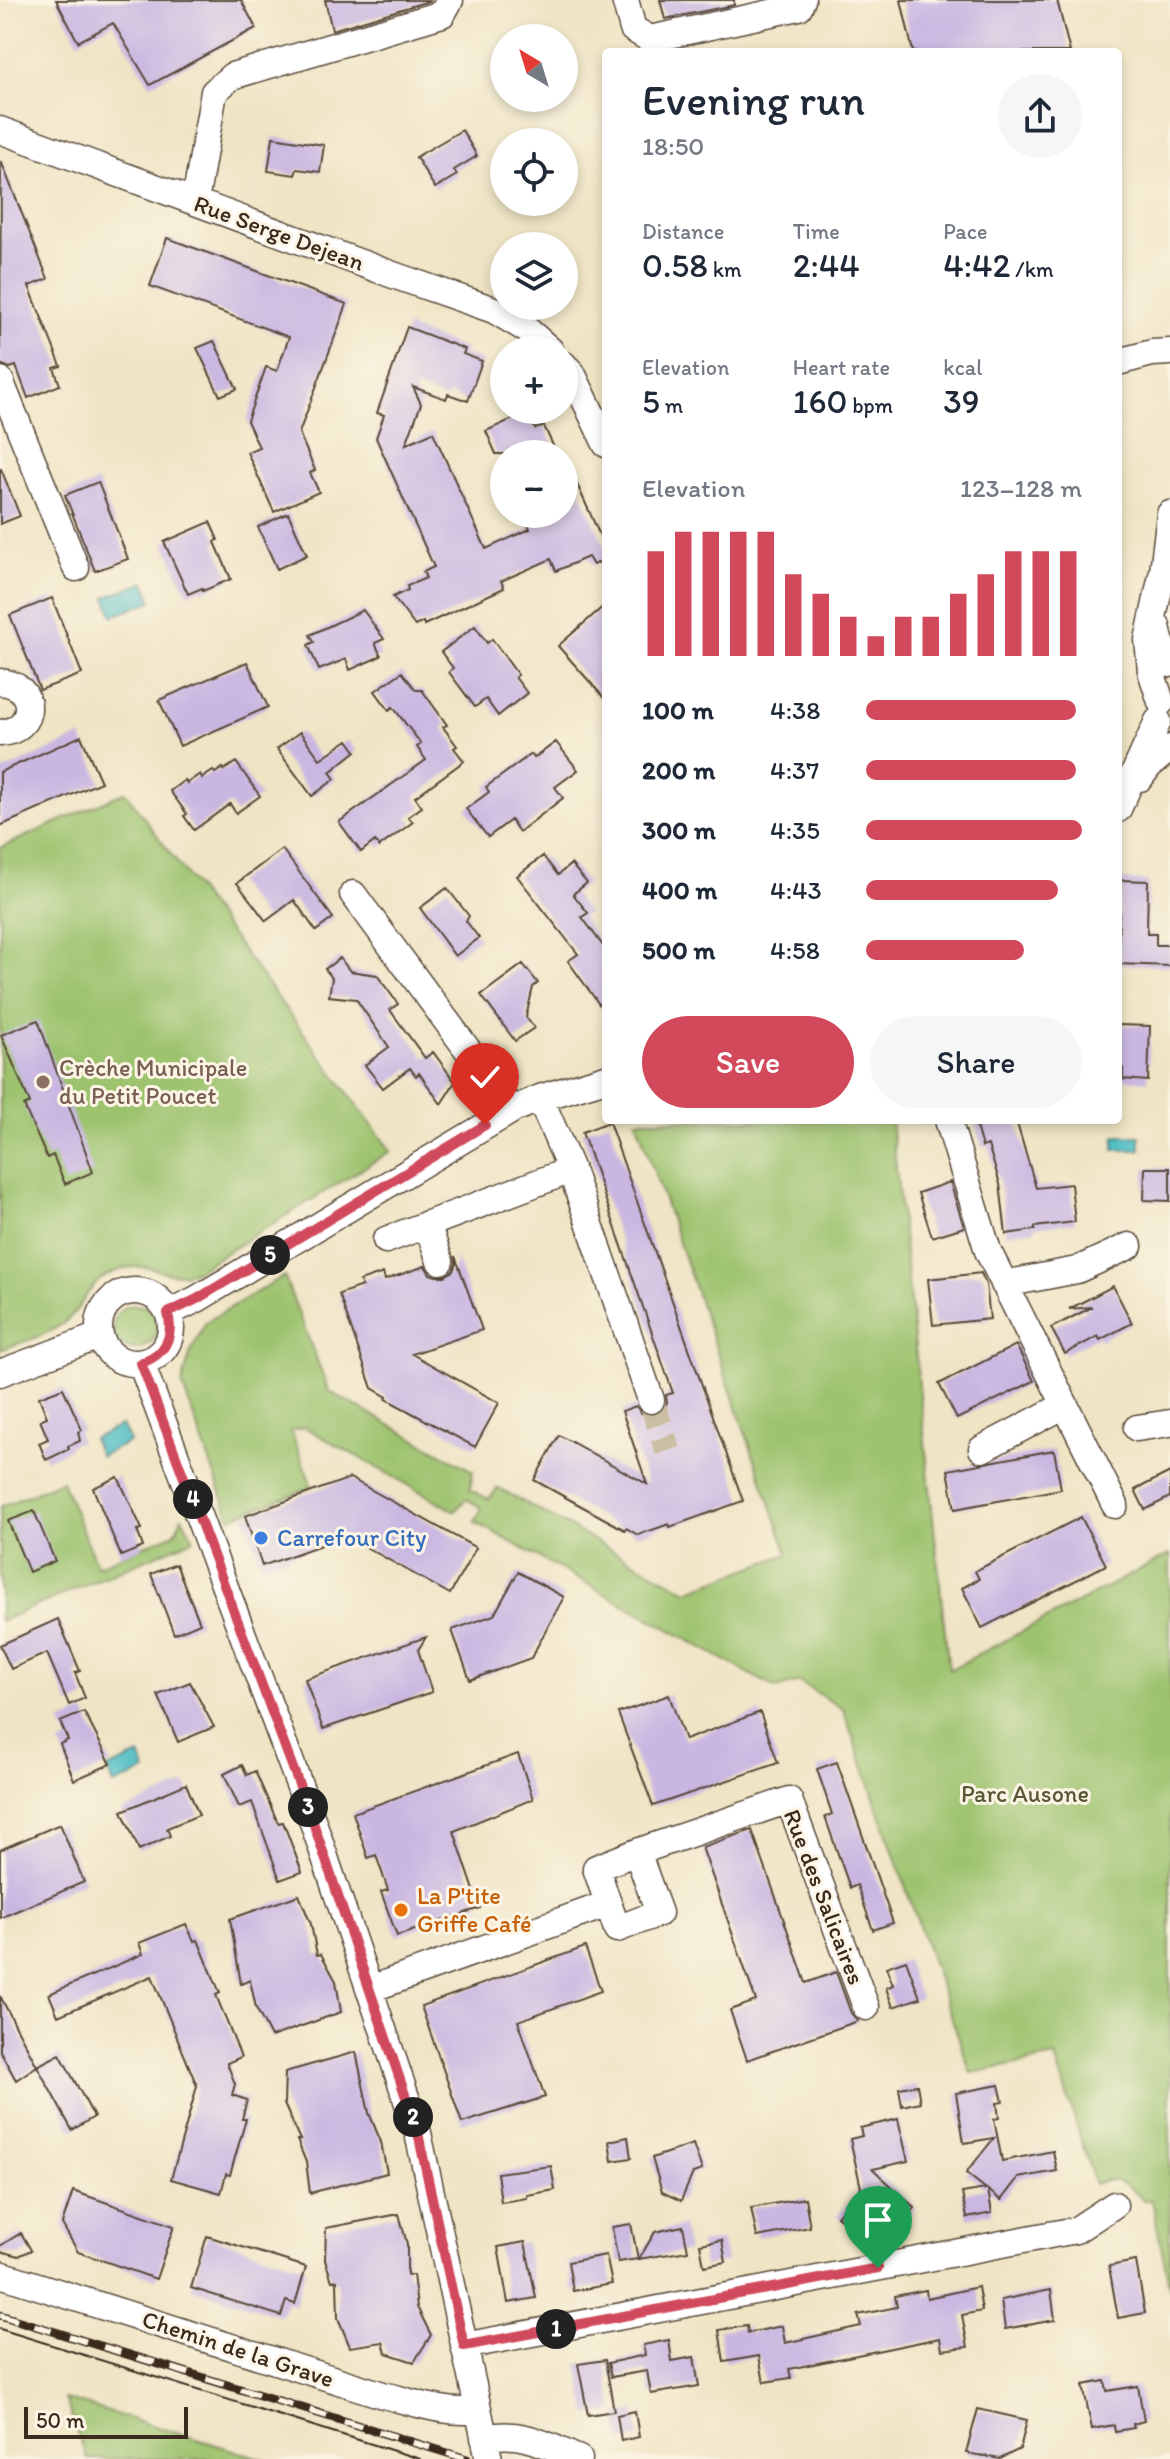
<!DOCTYPE html>
<meta charset="utf-8">
<style>
:root{--surface:#fff;--page:#f6f6f7;--text:#1f2937;--muted:#747a83;--accent:#d1495b}
body{margin:0;font-family:Itim,sans-serif;background:var(--page);color:var(--text);height:100vh;display:flex;flex-direction:column;font-size:30px;white-space:nowrap}
*{box-sizing:border-box;margin:0}
p{font-size:26px;color:var(--muted)}
.icon{flex:none;width:44px;height:44px;fill:none;stroke:currentColor;stroke-width:2;stroke-linecap:round;stroke-linejoin:round}
.map{position:relative;flex:1;overflow:hidden}
.side{position:absolute;left:602px;top:48px;width:520px;height:1076px;display:flex;flex-direction:column;background:var(--surface);border-radius:8px;box-shadow:0 4px 12px #0003}
.side>*{flex:none}
.needle{width:52px;rotate:322deg}
.buttons{position:absolute;left:490px;top:24px;display:grid;gap:16px}
.buttons a{display:grid;place-items:center;width:88px;height:88px;border-radius:50%;background:var(--surface);box-shadow:0 4px 12px #0003;font-size:40px}
.scale{position:absolute;left:24px;bottom:20px;width:164px;box-sizing:border-box;padding-left:8px;border:4px solid #3b2a1e;border-top:0;font-size:22px;line-height:28px;white-space:nowrap;color:#3b2a1e;-webkit-text-stroke:6px #fcf5e5;paint-order:stroke}
.pin{position:absolute;display:grid;place-items:center;width:68px;height:68px;color:#fff;margin:-82px -34px;border-radius:50% 50% 50% 0;rotate:-45deg;box-shadow:0 0 8px #0007}
.pin .icon{rotate:45deg}
.km{position:absolute;width:40px;height:40px;margin:-20px;border-radius:50%;background:#222;color:#fff;font-size:22px;line-height:40px;text-align:center}
.round{display:grid;place-items:center;flex:none;width:84px;height:84px;border-radius:42px;background:var(--page)}
.head{display:flex;align-items:center;justify-content:space-between;height:136px;padding:0 40px}
h1{font-size:44px;font-weight:600;line-height:60px}
.stats{display:grid;grid-template-columns:repeat(3,1fr);gap:12px;height:136px;padding:8px 40px}
.stats div{display:grid;align-content:center}
.stats b{font-size:34px;font-weight:600}
.stats small{font-size:22px;font-weight:400}
.stats p{font-size:22px}
.chart{height:224px;padding:16px 40px}
.chart p{display:flex;justify-content:space-between}
.chart svg{width:100%;height:144px;margin-top:8px;stroke:var(--accent);stroke-width:6}
.primary-button{display:flex;gap:16px;margin-top:auto;padding:16px 40px}
.primary-button a{flex:1;height:92px;border-radius:48px;background:var(--accent);color:#fff;font-size:32px;font-weight:600;line-height:92px;text-align:center}
.primary-button a+a{background:var(--page);color:var(--text)}
ul{padding:0 40px;list-style:none;font-size:26px}
li{display:grid;grid-template-columns:128px 96px 1fr;align-items:center;height:60px}
li i{height:20px;border-radius:10px;background:var(--accent)}
.map>svg:first-child{display:block}
</style>
<div class="map">
<svg width="1170" height="2459" viewBox="0 0 1170 2459">
<rect width="100%" height="100%" fill="#fcf5e5"/>
<filter id="ink" filterUnits="userSpaceOnUse"><feTurbulence type="fractalNoise" baseFrequency=".0125" numOctaves="2"/><feDisplacementMap in="SourceGraphic" scale="16" xChannelSelector="R" yChannelSelector="G"/><feConvolveMatrix kernelMatrix="1 2 1 2 8 2 1 2 1" color-interpolation-filters="sRGB"/></filter>
<filter id="wash" filterUnits="userSpaceOnUse"><feTurbulence type="fractalNoise" baseFrequency=".006" numOctaves="4" result="noise"/><feDisplacementMap in="SourceGraphic" scale="32" xChannelSelector="R" yChannelSelector="G"/><feGaussianBlur stdDeviation="1.8" result="paint"/><feColorMatrix in="noise" values="0 0 0 0 0 0 0 0 0 0 0 0 0 0 0 0 0 1.4 0 .05"/><feComposite in="paint" operator="in"/></filter>
<g filter="url(#wash)">
<rect width="100%" height="100%" fill="#efe4c4"/>
<path fill="#9dc36e" stroke="#6c7646" stroke-width="2" d="M125 792 391 1151 196 1271C169 1279 163 1268 141 1267 131 1266 119 1270 110 1274 90 1283 86 1299 73 1314 56 1334 24 1341 0 1350V848Z
M636 1120H891L949 1670 1170 1554V2290L1152 2200H1143C1129 2185 1114 2174 1095 2184L1055 2057 971 2073 843 1709 799 1682 777 1689 475 1522 482 1508 466 1499 455 1511 304 1427 291 1431 312 1487 230 1518 182 1384 191 1351 206 1322 284 1276 329 1391 473 1471 470 1490 489 1499 498 1488 687 1591 788 1554Z
M113 1327a22 22 0 1 1 44 0a22 22 0 1 1-44 0Z
M62 1481 97 1566 175 1533 182 1517 194 1539 0 1621V1507Z
M65 2399 263 2459H87Z"/>
<path fill="#4ebdc4" stroke="#447471" stroke-width="2" d="M145 582 152 601 113 616 106 597Z
M1115 1136H1140V1150H1114Z
M122 1425 130 1442 100 1456 92 1439Z
M139 1755 146 1771 114 1785 107 1769Z"/>
<g id="blocks">
<path fill="#c9b7e1" d="M56 0H241L256 28 150 85 113 23 78 42Z
M325 0H432L332 30Z
M660 0H734V5L665 19Z
M901 0H1057L1070 52H913Z
M462 130 477 156 454 170 457 175 435 188 416 157Z
M273 137 324 145 320 172 297 169 295 175 268 171Z
M1 161 48 279 29 286 61 366 54 368 60 385 28 398 16 366 10 368 0 364Z
M167 238 347 304 299 433 315 470 310 473 319 492 274 512 247 452 259 447 247 421 266 367 277 371 289 337 150 286Z
M407 327 465 349 463 354 482 361 468 401 448 394 446 399 413 387 421 404 406 444 433 432 486 549 530 529 523 514H564V455L606 549V559L593 565 588 557 556 571 551 559 501 581 504 588 424 625 423 622 415 626 393 597 408 590 407 586 426 578 423 572 434 567 376 438 384 415 377 413Z
M214 341 237 389 220 396 197 348Z
M528 412 535 429 544 426 557 454H496L486 431Z
M1 469 20 516 0 524V470Z
M98 482 128 559 95 571 65 495Z
M288 513 307 555 277 569 258 527Z
M210 522 218 540 215 542 231 579 203 591 202 588 188 594 164 542Z
M52 598 82 674 40 690 10 615Z
M606 604V700L558 646Z
M363 610 384 639 375 643 381 656 350 670 346 659 319 670 308 645 314 642 310 635Z
M475 626 487 643 492 639 518 675 515 677 527 693 498 716 486 699 475 707 449 672 453 668 441 652Z
M247 662 268 707 180 746 159 700Z
M402 672 416 690H422L447 725 443 727 457 746 454 748 464 761 415 797 422 807 408 817 413 822 379 847 375 841 361 852 339 822 426 760 417 747 421 744 393 707 389 710 375 691Z
M300 732 320 759 348 740 356 751 330 772 335 779 312 796 277 749Z
M81 736 101 782 0 826V772Z
M556 742 578 770 555 787 563 798 519 832 511 820 488 837 466 809 489 792 486 787 531 754 534 758Z
M236 762 260 796 236 813 230 804 194 830 184 816 187 814 170 791 185 780 187 783 200 774 202 778 213 771 215 773 223 768 224 770Z
M282 849 333 918 316 931 294 900 266 921 237 883Z
M543 856 558 875 571 864 587 883 573 894 588 913 582 917 606 950V1014L568 961 578 954 517 876Z
M1120 880 1148 881 1147 934H1156V945H1170V966L1118 964Z
M447 888 469 916 466 921 479 938 455 956 420 908Z
M340 958 350 971 377 975 398 1004 390 1010 425 1058 433 1052 455 1082 441 1104 419 1073 416 1076 410 1068 383 1088 365 1065 389 1047 356 999 329 996 332 978 325 969Z
M523 964 538 983 533 987 526 1017 534 1028 515 1041 481 995Z
M38 1020 93 1172 65 1184 53 1155 47 1158 24 1106 30 1103 1 1035Z
M1118 1025 1150 1026 1148 1081 1123 1079V1068H1118Z
M974 1120H1016L1036 1188 1071 1184 1075 1222 1035 1227V1230L1006 1234 1000 1184 988 1145 982 1147Z
M609 1122 743 1501 670 1527 669 1524 638 1535 626 1528 625 1530 534 1480 559 1435 647 1484 622 1411 636 1406 641 1413 649 1416 655 1415 664 1410 667 1402 666 1395 673 1393 582 1132Z
M1145 1168H1170V1201L1144 1200Z
M950 1182 964 1227 932 1237 918 1193Z
M455 1256 482 1330 412 1354 499 1403 475 1447 386 1399 387 1397 372 1388 339 1294 362 1286 360 1281 383 1273 385 1280 425 1266 430 1274 436 1276H445L453 1271 456 1263Z
M981 1273 986 1284 990 1319 933 1325 928 1279Z
M1113 1286 1132 1323 1100 1340 1098 1336 1065 1354 1051 1328 1092 1307 1069 1309Z
M1016 1345 1034 1381 957 1419 939 1384Z
M63 1388 82 1430 78 1432 80 1441 68 1446 69 1449 46 1460 39 1443 48 1439 40 1420 47 1417 39 1397Z
M1054 1450 1061 1489 955 1509 948 1470Z
M1170 1472V1497L1145 1510 1135 1490Z
M118 1477 142 1529 137 1530 143 1547 121 1556 93 1488Z
M350 1478 476 1548 450 1594 346 1536 262 1566 245 1516Z
M34 1511 55 1561 29 1572 8 1521Z
M1081 1517 1106 1565 982 1628 962 1588 979 1579 975 1571Z
M176 1564 200 1623 174 1634 151 1574Z
M518 1572 564 1597 531 1658 470 1680 452 1630 494 1615Z
M58 1619 80 1671 75 1673 85 1698 69 1705 47 1653 11 1669 0 1645Z
M426 1637 418 1650 432 1692 323 1729 305 1679Z
M190 1682 214 1727 178 1742 158 1695Z
M669 1695 685 1740 760 1712 778 1763 653 1806 618 1713Z
M84 1712 111 1764 74 1780 60 1744 68 1740 60 1722Z
M518 1754 533 1799 454 1831 480 1908 397 1936 381 1892 388 1890 376 1855 368 1858 353 1813Z
M837 1762 893 1923 873 1930 857 1885 850 1888 825 1817 832 1814 817 1769Z
M242 1765 247 1775 255 1771 278 1823 283 1822 302 1872 280 1880 252 1802 239 1807 224 1774Z
M186 1784 199 1815 167 1828 170 1836 139 1850 122 1811Z
M60 1824 84 1882 0 1918V1850Z
M752 1830 806 1983 836 1972 851 2013 858 2021 747 2060 730 2010 756 2001 702 1847Z
M299 1895 311 1924 317 1955 321 1954 336 1981 341 2012 271 2037 256 2008 250 1980 241 1984 230 1919Z
M186 1924 194 1941 198 1940 220 1993 216 1995 241 2057 227 2063 235 2084 232 2095 247 2100 242 2119H246L230 2175 226 2174 221 2193 171 2179 197 2086 152 1976 58 2016 49 1994 143 1954 139 1943Z
M585 1947 601 1991 518 2021 545 2097 462 2123 421 2006Z
M906 1960 920 1998 893 2007 886 1988 893 1985 886 1967Z
M0 1996 37 2066 16 2080 0 2051Z
M356 2052 369 2113 381 2142 387 2173 310 2193 306 2162 297 2140H300L284 2104 285 2072Z
M60 2054 94 2117 72 2130 37 2066Z
M917 2085 920 2102 902 2106 899 2088Z
M999 2085 1003 2102 997 2103 999 2118 994 2119 1002 2161 1053 2151 1057 2171 1018 2178 1001 2200 988 2190 992 2213 967 2218 962 2193 986 2189 966 2173 994 2138 964 2143 956 2093Z
M898 2119 908 2161 873 2169 915 2208 900 2224 889 2215 882 2190 851 2227 837 2216 861 2188 850 2139 862 2136 860 2128Z
M628 2137 631 2158 612 2161 609 2141Z
M693 2144 702 2170 693 2173 681 2201 662 2192 652 2158Z
M551 2166 555 2190 527 2195V2198L501 2202 497 2173Z
M73 2191 174 2226 156 2279 78 2252 62 2224Z
M805 2198 810 2227 757 2237 751 2208Z
M399 2214 407 2244V2275H413L417 2307 431 2335 414 2362 386 2353 383 2342 350 2347 338 2318 337 2280 332 2281 325 2260 326 2228Z
M631 2224 638 2259 618 2262 612 2227Z
M683 2226 688 2251 639 2259 655 2232Z
M21 2233 31 2250 19 2256 0 2251V2246Z
M207 2236 306 2267 295 2304 286 2301 281 2316 191 2288Z
M722 2240 726 2262 704 2266 700 2244Z
M525 2242 536 2298 508 2303 498 2247Z
M606 2255 612 2284 573 2291 568 2262Z
M1136 2261 1145 2313 1118 2318 1109 2266Z
M978 2287 982 2311 962 2315 968 2347 942 2350 940 2338 789 2369 791 2378 764 2382 759 2356 724 2362 719 2330 747 2326 748 2333 782 2326 785 2343 861 2326 858 2315 897 2307 895 2296 926 2290 927 2298Z
M1051 2290 1055 2320 1005 2329 1001 2300Z
M669 2340 672 2361 694 2357 699 2386 651 2394 647 2371 611 2377 608 2363 645 2355 643 2345Z
M605 2360 614 2411 588 2415 578 2364Z
M1105 2381 1107 2391 1138 2386 1144 2421 1133 2424 1134 2428 1115 2431 1114 2425 1092 2429 1083 2385Z
M978 2409 1027 2420 1020 2449 1000 2459 966 2453Z
M635 2411 639 2437 621 2441 617 2415Z"/>
</g>
</g>
<g filter="url(#ink)">
<use href="#blocks" fill-opacity="0" stroke="#564637" stroke-width="2"/>
<g fill="none" stroke-linecap="round" stroke-linejoin="round">
<path stroke="#cbbfa3" stroke-width="26" stroke-dasharray="26 13" stroke-linecap="butt" d="M651 1400 668 1451"/>
<defs>
<path id="minor" d="M625 0 633 29 650 39 799 7 802 0
M0 130 396 276 494 310 526 329 550 350
M195 202 214 92 232 76 442 14 450 0
M1118 362 1152 353 1170 352
M564 365 572 373 606 444
M0 380 76 568
M1157 626 1160 640 1170 664
M0 682C38 684 37 731 0 733
M1161 702 1151 671 1148 640 1163 571 1170 514
M1140 778 1149 766 1170 748
M1118 809 1158 721
M353 894 512 1110
M540 1098 571 1170 651 1400
M948 1120 988 1251 1115 1505
M427 1224 440 1261
M386 1240 571 1170
M1004 1284 1077 1270 1129 1246
M99 1327a36 36 0 1 1 72 0a36 36 0 1 1-72 0Z
M168 1313 197 1299 512 1110 540 1098 606 1078
M141 1363 312 1819 418 2133 489 2459
M0 1373 99 1336
M1137 1428 1170 1423
M982 1449 1065 1405
M637 1852 789 1800 866 2007
M637 1852 659 1913 617 1929 596 1868Z
M370 1989 608 1904
M0 2274 383 2395C413 2402 448 2415 478 2410
M464 2346 1076 2230 1114 2205
M484 2438C520 2429 547 2445 579 2459"/>
</defs>
<use href="#minor" stroke="#564637" stroke-width="29"/>
<use href="#minor" stroke="#fff" stroke-width="26"/>
<path stroke="#3b2a1e" stroke-width="2" d="M0 2329 420 2459"/>
<defs>
<path id="rail" d="M0 2315 467 2459"/>
</defs>
<use href="#rail" stroke="#3b2a1e" stroke-width="9"/>
<use href="#rail" stroke="#fcf5e5" stroke-width="6" stroke-dasharray="18" stroke-linecap="butt"/>
</g>
</g>
<g fill="none" stroke-linecap="round" stroke-linejoin="round" filter="url(#ink)">
<defs>
<path id="route" d="M485 1125 197 1299 168 1313C174 1337 165 1355 141 1363L312 1819 418 2133 464 2346 878 2268"/>
</defs>
<use href="#route" stroke="#fff" stroke-width="16"/>
<use href="#route" stroke="#d1495b" stroke-width="10"/>
</g>
<circle fill="#8d6e63" stroke="#fcf5e5" stroke-width="3" cx="43" cy="1082" r="8"/>
<circle fill="#3f7fe0" stroke="#fcf5e5" stroke-width="3" cx="261" cy="1538" r="8"/>
<circle fill="#e8710a" stroke="#fcf5e5" stroke-width="3" cx="401" cy="1910" r="8"/>
<g text-anchor="middle" stroke-width="6" stroke-linejoin="round" paint-order="stroke">
<g font-size="24" fill="#3b2a1e" stroke="#fcf5e5">
<text transform="translate(279 233) rotate(20)" y="8">Rue Serge Dejean</text>
<text transform="translate(824 1897) rotate(69)" y="8">Rue des Salicaires</text>
<text transform="translate(238 2349) rotate(18)" y="8">Chemin de la Grave</text>
</g>
<g font-size="24" fill="#785e54" stroke="#fcf5e5" text-anchor="start">
<text x="59" y="1076">Crèche Municipale<tspan x="59" dy="28">du Petit Poucet</tspan></text>
</g>
<g font-size="24" fill="#366cbe" stroke="#fcf5e5" text-anchor="start">
<text x="277" y="1546">Carrefour City</text>
</g>
<g font-size="24" fill="#585836" stroke="#fcf5e5">
<text x="1025" y="1802">Parc Ausone</text>
</g>
<g font-size="24" fill="#c56008" stroke="#fcf5e5" text-anchor="start">
<text x="417" y="1904">La P'tite<tspan x="417" dy="28">Griffe Café</tspan></text>
</g>
</g>
</svg>
<div class="buttons">
<a><svg class="needle" viewBox="-14 -14 28 28"><path d="M0-13l5 13h-10z" fill="#e53935"/><path d="M0 13l5-13h-10z" fill="#747a83"/></svg></a>
<a><svg class="icon" aria-label="locate" viewBox="0 0 24 24"><circle cx="12" cy="12" r="6"/><path d="M12 2v4M12 18v4M2 12h4M18 12h4"/></svg></a>
<a><svg class="icon" aria-label="layers" viewBox="0 0 24 24"><path d="M12 4l9 5-9 5-9-5zM3 14l9 5 9-5"/></svg></a>
<a>+</a>
<a>−</a>
</div>
<div class="scale">50 m</div>
<div class="pin" style="left:878px;top:2268px;background:#1e9e55"><svg class="icon" aria-label="arrive" viewBox="0 0 24 24"><path d="M6 21V4h12l-3 4 3 4H6"/></svg></div>
<div class="pin" style="left:485px;top:1125px;background:#d93025"><svg class="icon" aria-label="check" viewBox="0 0 24 24"><path d="M5 12l5 5 9-10"/></svg></div>
<b class="km" style="left:556px;top:2329px">1</b>
<b class="km" style="left:413px;top:2117px">2</b>
<b class="km" style="left:308px;top:1807px">3</b>
<b class="km" style="left:193px;top:1499px">4</b>
<b class="km" style="left:270px;top:1255px">5</b>
<section class="side">
<div class="head"><div><h1>Evening run</h1><p>18:50</p></div><a class="round"><svg class="icon" aria-label="share" viewBox="0 0 24 24"><path d="M12 15V3M7 8l5-5 5 5M5 13v7h14v-7"/></svg></a></div>
<div class="stats">
<div><p>Distance</p><b>0.58<small> km</small></b></div>
<div><p>Time</p><b>2:44</b></div>
<div><p>Pace</p><b>4:42<small> /km</small></b></div>
</div>
<div class="stats">
<div><p>Elevation</p><b>5<small> m</small></b></div>
<div><p>Heart rate</p><b>160<small> bpm</small></b></div>
<div><p>kcal</p><b>39</b></div>
</div>
<div class="chart"><p><span>Elevation</span>123–128 m</p>
<svg viewBox="0 0 160 44" preserveAspectRatio="none"><path d="M5 44V12M15 44V6M25 44V6M35 44V6M45 44V6M55 44V19M65 44V25M75 44V32M85 44V38M95 44V32M105 44V32M115 44V25M125 44V19M135 44V12M145 44V12M155 44V12"/></svg>
</div>
<ul>
<li><b>100 m</b>4:38<i style="width:97%"></i></li>
<li><b>200 m</b>4:37<i style="width:97%"></i></li>
<li><b>300 m</b>4:35<i style="width:100%"></i></li>
<li><b>400 m</b>4:43<i style="width:89%"></i></li>
<li><b>500 m</b>4:58<i style="width:73%"></i></li>
</ul>
<div class="primary-button"><a>Save</a><a>Share</a></div>
</section>
</div>
